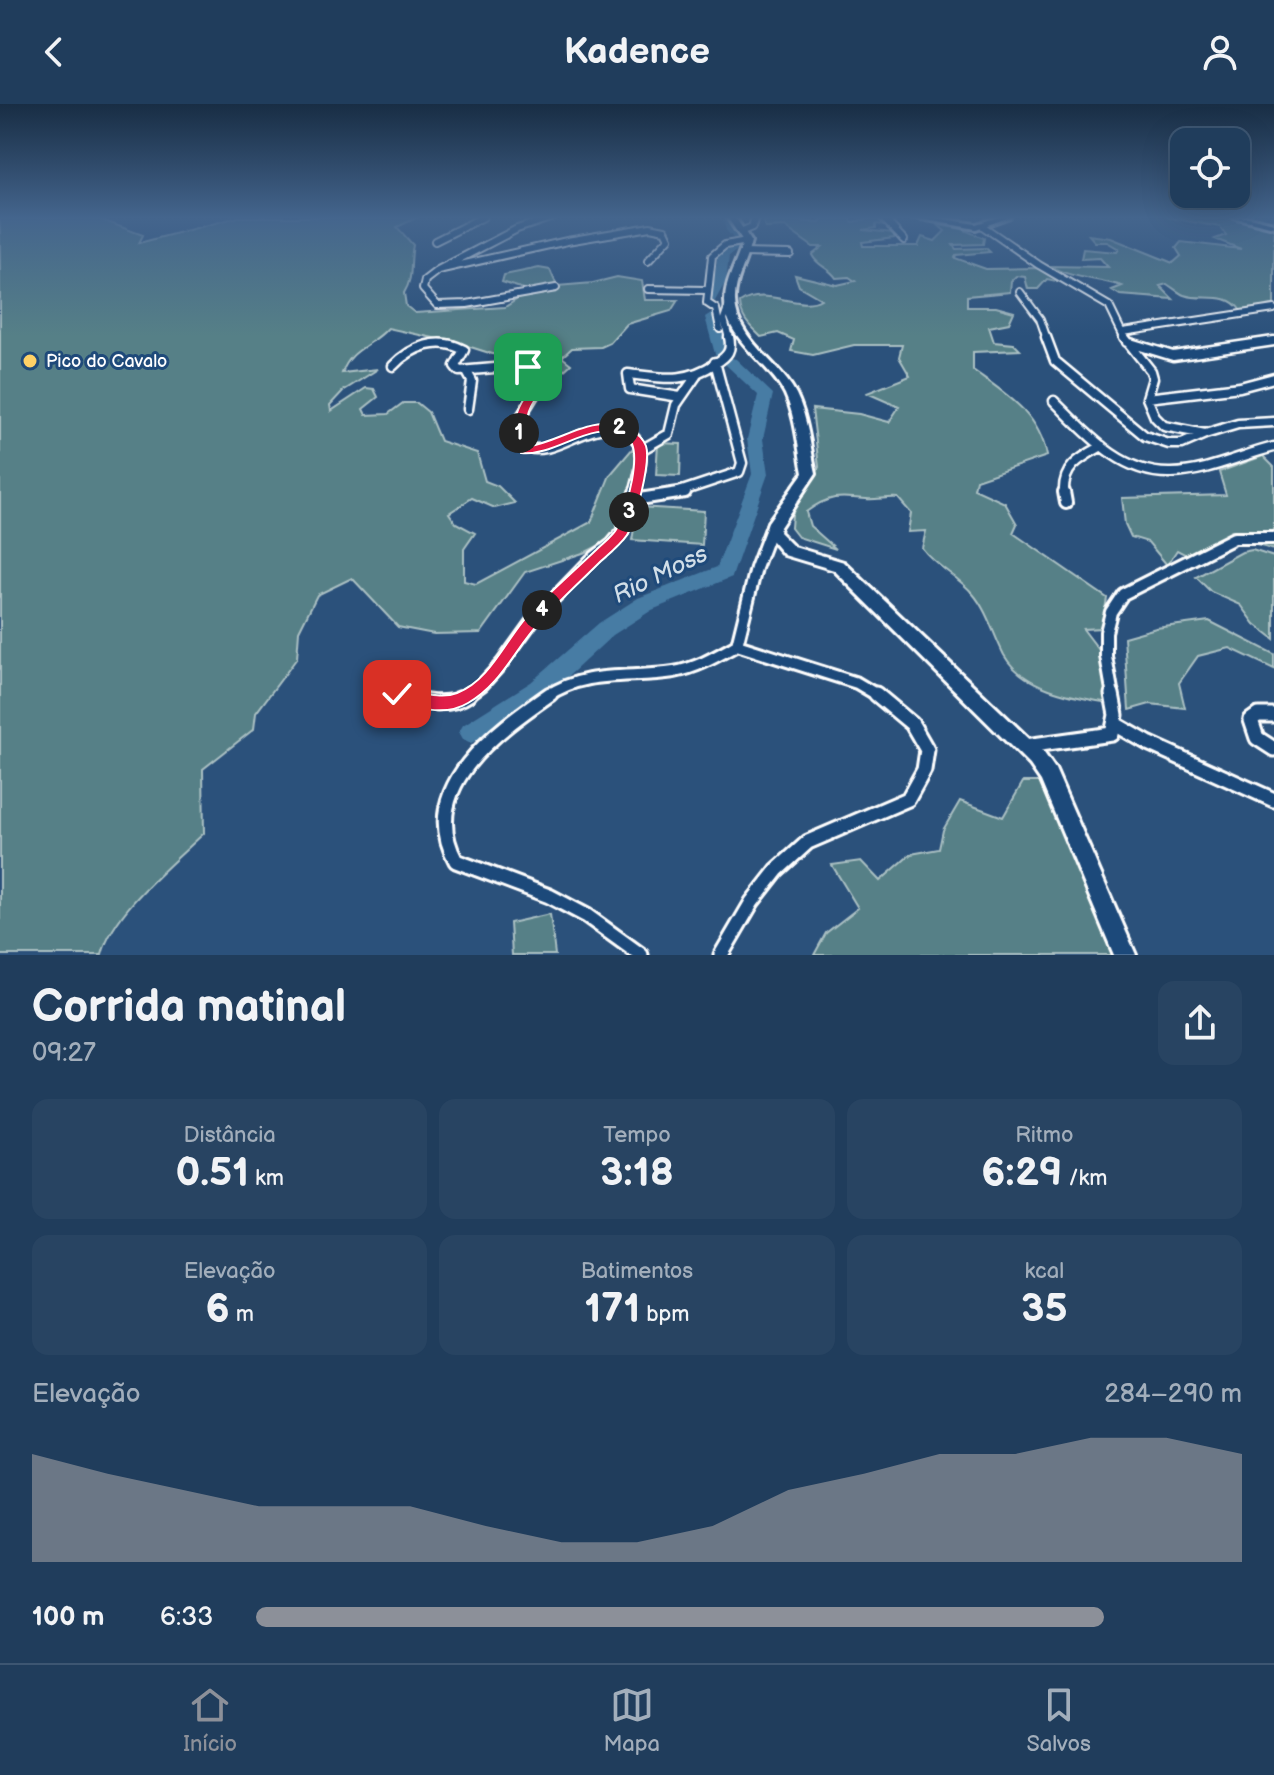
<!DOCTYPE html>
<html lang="pt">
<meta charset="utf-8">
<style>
:root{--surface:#203d5c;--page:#284462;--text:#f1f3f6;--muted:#a2aebb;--line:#3d5672;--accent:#8c9099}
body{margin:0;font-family:"Balsamiq Sans",sans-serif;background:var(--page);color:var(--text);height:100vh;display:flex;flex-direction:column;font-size:30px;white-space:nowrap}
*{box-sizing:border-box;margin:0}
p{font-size:26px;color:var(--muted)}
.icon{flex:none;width:44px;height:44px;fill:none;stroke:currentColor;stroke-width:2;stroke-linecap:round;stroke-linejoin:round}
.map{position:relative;height:851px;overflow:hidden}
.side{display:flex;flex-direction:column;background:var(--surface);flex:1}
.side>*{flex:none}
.fabs{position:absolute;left:1170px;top:24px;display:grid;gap:16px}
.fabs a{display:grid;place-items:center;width:80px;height:80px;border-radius:16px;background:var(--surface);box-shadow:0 8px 32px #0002,0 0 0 2px var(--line);font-size:40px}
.pin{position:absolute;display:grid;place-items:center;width:68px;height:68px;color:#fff;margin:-34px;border-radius:16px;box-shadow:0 4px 12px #0006}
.km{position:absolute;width:40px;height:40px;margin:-20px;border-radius:50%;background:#222;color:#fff;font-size:22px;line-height:40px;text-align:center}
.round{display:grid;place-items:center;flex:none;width:84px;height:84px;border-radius:16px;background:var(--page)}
.overview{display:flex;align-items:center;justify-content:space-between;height:136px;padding:0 32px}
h1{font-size:44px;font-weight:700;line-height:60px}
.metrics{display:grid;grid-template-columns:repeat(3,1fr);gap:12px;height:136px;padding:8px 32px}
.metrics div{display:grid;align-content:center;border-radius:16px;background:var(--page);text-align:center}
.metrics b{font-size:40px;font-weight:700}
.metrics small{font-size:22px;font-weight:400}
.metrics p{font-size:22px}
.chart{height:224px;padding:16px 32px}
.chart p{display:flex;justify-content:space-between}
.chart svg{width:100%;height:144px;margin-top:8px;fill:var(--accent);opacity:.7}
ul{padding:0 32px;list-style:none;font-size:26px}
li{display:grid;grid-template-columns:128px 96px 1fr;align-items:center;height:60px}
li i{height:20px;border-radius:10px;background:var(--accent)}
header{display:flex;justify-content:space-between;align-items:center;height:104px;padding:0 32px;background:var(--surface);font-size:36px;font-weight:700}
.tabs{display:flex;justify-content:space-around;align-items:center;height:112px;border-top:2px solid var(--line);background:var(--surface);font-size:22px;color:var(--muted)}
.tabs a{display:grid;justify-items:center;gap:4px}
.tabs .current{color:var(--accent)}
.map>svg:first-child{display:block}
</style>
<header><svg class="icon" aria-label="back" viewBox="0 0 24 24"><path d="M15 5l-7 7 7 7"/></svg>Kadence<svg class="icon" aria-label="person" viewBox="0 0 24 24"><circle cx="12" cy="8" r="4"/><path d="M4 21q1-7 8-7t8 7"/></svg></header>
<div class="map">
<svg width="1274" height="851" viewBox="0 0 1274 851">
<rect width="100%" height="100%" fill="#2b517b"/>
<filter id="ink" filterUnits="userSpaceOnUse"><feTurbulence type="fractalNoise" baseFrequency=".0125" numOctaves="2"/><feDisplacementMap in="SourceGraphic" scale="16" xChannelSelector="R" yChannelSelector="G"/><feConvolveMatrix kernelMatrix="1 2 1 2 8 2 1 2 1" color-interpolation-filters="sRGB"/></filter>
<g filter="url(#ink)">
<path fill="#578087" stroke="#abc0c3" stroke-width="2" d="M0 113H94L143 131 139 139 238 113H418L397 123 413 141C409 161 414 173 404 189L406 202 415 209 505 203 530 187 502 178 504 171 539 164 550 166 557 182 593 179 617 173 642 177 645 196H678L671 207 627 220 610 239 601 243 572 244 562 253 571 260 559 271 461 240 388 224C371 243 351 244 342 269L378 265 343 287 330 301 331 307 366 284 374 285 378 293 363 305 366 311 388 310 403 299H417L428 308 440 337 477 349 485 377 498 382 515 399 495 404 472 394 449 409 456 419 475 429 464 445V477L476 480 591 418 610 371 633 344 641 370 632 406 610 436 586 448 525 468 481 529 434 530 398 523 352 474 317 491 299 527 297 554 256 609 254 625 203 665 204 729C171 761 113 807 102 851H0Z
M762 113 819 119 827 113H849L852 118 878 113 885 121 876 120V124L863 126 894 129V134L862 138 863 142H918L922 133 935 137 945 127 938 121 962 125 984 134 983 140 953 141 956 145 986 144 990 148 956 151 955 154 986 165 1039 164 1071 180 1047 175 1038 185H1028L1025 173 1016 172 1011 177 1010 188 967 192V203H996L1014 208 1009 219 989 223 994 238 1014 240 1020 246 973 248V266C1006 290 1039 309 1047 352L976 376 974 385 1005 399 1017 420 1013 429 1107 494 1102 524 1083 525 1105 554 1109 599C1074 593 1023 585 1004 551 994 532 987 506 973 490 958 472 936 463 922 444L926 427 908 428 911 409 898 394C888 393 876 396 866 395 839 392 829 391 806 408L810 422 836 445 798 433 791 424 792 410 819 363 812 305 859 310 889 318 899 303 867 289 910 272 899 253 902 241H854L813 251 791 247 794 236 778 229 761 233C750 222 741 215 740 199 765 181 800 208 821 195L799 182 795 171 837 181 855 177 849 173 836 174C829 163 818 163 812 151L822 143H813L785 123 765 124Z
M1166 113H1232L1274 123V201L1241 207C1227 186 1203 198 1184 191 1179 189 1172 183 1167 180L1160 182 1173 195 1120 191 1112 186 1122 182C1098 174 1072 175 1050 162L1108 163 1100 154 1081 155 1083 145 1117 148 1119 145 1107 138H1095L1089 131 1111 134 1173 159 1181 152 1176 144 1181 138 1241 145 1215 135 1226 131 1220 123Z
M658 339 681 340 680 372 656 371Z
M1263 352 1274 363V446C1237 433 1228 440 1194 455L1177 446 1167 461 1148 438 1131 433 1125 420 1122 394 1226 391 1219 368Z
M638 403 704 407 702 441 632 436Z
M1252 446 1274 453V535L1255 520 1241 501 1211 488 1196 473 1242 448Z
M1209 517 1274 550V565L1230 544 1198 552 1179 579 1185 604 1150 600 1129 606 1124 533 1156 524Z
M1023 678H1052L1121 851H814L826 829 858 804 832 761 861 757 880 777 911 750 939 745 943 726 960 697 1003 713Z
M550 810 555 851H512L510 819Z"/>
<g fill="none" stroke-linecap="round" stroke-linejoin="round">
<path fill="#477ba4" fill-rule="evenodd" d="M729 113 744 135 743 142 729 152 726 177 715 197 705 200 703 197 714 177 718 151 733 141 734 135 726 126 723 116Z
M711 209 717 213 729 250 727 253 722 254 715 250 705 213Z
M731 254 736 255 773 290 763 335 768 370 732 473 652 506 613 531 547 592 479 635 471 639 463 635 459 628 463 621 531 578 599 519 638 494 717 463 752 370 747 335 758 291 726 261V255Z"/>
<defs>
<path id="street-far3" d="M553 113 517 125 438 166 567 137 650 123 665 126 669 134 648 157
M882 113 904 136
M984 123 1039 161 1109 202 1125 235
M740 128 752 123 755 113
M435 137 483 113
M744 149 790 150
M438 166 425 176 423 185 437 201 467 200 556 184
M648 185 707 186
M1020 188 1040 215 1047 235
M720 225 716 205 707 199 712 152 725 141 747 137
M1123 228 1274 205
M729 235 724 215 730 198"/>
<path id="street-far2" d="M1046 233 1055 257 1145 332 1169 340H1182L1205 330
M1124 233 1151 267 1153 274 1147 294 1155 313 1164 322 1205 330 1238 320 1274 318
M1127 238 1173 252 1274 237
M393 262C412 242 439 232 464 246L455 262 459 267 519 262 540 268 544 275 520 314 523 343C558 355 590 311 626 328 651 339 639 371 634 390
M467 268 472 277 468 305
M680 293 630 285 628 270C664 274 684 280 716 259 728 252 732 246 729 233
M1147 294 1240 283 1274 274
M1054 297C1086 329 1122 371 1172 369 1207 368 1241 351 1274 343
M641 346 669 330 676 301 696 272
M673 390 739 368 742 359 715 258
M1064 390C1062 363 1080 354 1102 342"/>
<path id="street-far1" d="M1064 388 1066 399
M633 396 635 388
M737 541 857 579 879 592
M379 573 403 592
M467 592 482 581 502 559 533 516 591 456 612 440 622 428 633 396 685 388
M547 592C586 565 630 575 674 568 697 564 717 552 737 541L756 464 772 422
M1113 592 1106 552V528L1111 508 1123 490 1234 434H1274"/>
<path id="street" d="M397 590C420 598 448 605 469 590
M550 590C497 627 416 684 456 757L549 792 587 812 641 851
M1274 611H1258L1251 616 1257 634 1274 645
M1115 620 1148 639 1274 696
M1026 642 1112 630 1116 611 1112 590
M721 851 752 798 777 766 808 738 908 695 924 666 927 646 912 620 876 590"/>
<path id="secondary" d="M727 113H735L751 137C747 157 734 177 735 197 736 236 780 258 796 290 808 314 810 343 816 369L780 423 779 428 794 443 844 458 1044 649 1055 665 1136 851H1114L1041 677 1030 661 834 466 784 451 765 429 768 418 803 369C798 343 796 314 785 290 769 258 725 236 725 197 725 176 738 157 743 137Z
M911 113H931L976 120 998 113H1010L976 125Z
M1233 113H1249L1274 119V123Z"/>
</defs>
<use href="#street-far3" stroke="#fff" stroke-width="10"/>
<use href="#street-far2" stroke="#fff" stroke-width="13"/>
<use href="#street-far1" stroke="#fff" stroke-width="16"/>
<use href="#street" stroke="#fff" stroke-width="19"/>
<use href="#secondary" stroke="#fff" stroke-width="6"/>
<use href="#street-far3" stroke="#1f4a7a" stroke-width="6"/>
<use href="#street-far2" stroke="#1f4a7a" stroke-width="8"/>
<use href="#street-far1" stroke="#1f4a7a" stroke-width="10"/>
<use href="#street" stroke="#1f4a7a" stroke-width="13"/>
<use href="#secondary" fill="#1f4a7a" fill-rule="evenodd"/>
</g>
</g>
<linearGradient id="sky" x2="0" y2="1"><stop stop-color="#182d44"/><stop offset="0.49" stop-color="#44658d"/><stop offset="1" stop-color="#44658d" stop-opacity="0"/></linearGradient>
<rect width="1274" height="232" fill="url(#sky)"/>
<path fill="#e11d48" stroke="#fff" stroke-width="2" d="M528 260 544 265 549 275C533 297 519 314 530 342 556 338 585 317 612 320 625 321 641 329 646 342 651 357 636 417 627 431 621 440 610 449 601 457 581 477 560 496 541 517 515 544 502 580 468 599 445 613 415 604 391 595V585C407 580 434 598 457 589 491 576 506 534 530 509 551 487 574 467 596 446 603 439 613 432 617 424 626 407 645 343 626 333 593 313 557 353 521 349 506 318 519 299 538 275L536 270 525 266V261Z"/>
<circle fill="#ffd166" stroke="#1f4a7a" stroke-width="3" cx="30" cy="257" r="8"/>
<g text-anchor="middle" stroke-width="6" stroke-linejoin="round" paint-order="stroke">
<g font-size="18" fill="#fff" stroke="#1f4a7a" text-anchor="start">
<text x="46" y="263">Pico do Cavalo</text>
</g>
<g font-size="24" font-style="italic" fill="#d1dee8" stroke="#1f4a7a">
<text transform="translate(660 470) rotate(-26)" y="8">Rio Moss</text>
</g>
</g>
</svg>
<div class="fabs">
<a><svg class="icon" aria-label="locate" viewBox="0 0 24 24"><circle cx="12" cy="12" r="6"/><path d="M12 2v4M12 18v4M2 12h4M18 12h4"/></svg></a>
</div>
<div class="pin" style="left:528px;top:263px;background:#1e9e55"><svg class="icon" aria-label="arrive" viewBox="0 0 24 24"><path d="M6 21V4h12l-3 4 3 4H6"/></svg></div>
<div class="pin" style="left:397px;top:590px;background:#d93025"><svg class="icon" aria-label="check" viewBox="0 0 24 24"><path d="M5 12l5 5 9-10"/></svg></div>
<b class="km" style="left:519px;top:329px">1</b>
<b class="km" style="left:619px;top:324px">2</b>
<b class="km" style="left:629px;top:408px">3</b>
<b class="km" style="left:542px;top:506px">4</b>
</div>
<section class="side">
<div class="overview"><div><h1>Corrida matinal</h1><p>09:27</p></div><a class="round"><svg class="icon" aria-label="share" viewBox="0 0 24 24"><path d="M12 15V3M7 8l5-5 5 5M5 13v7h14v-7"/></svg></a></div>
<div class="metrics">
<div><p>Distância</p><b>0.51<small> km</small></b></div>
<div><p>Tempo</p><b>3:18</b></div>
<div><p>Ritmo</p><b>6:29<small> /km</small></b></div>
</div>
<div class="metrics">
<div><p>Elevação</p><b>6<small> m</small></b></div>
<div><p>Batimentos</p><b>171<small> bpm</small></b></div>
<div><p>kcal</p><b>35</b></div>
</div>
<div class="chart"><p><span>Elevação</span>284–290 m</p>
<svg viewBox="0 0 160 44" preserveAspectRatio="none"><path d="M0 44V11L10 17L20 22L30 27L40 27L50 27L60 33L70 38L80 38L90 33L100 22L110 17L120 11L130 11L140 6L150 6L160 11V44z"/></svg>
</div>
<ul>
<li><b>100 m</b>6:33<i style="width:86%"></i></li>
</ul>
</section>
<nav class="tabs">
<a class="current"><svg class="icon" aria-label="home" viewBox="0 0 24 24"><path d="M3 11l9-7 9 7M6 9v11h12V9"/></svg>Início</a>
<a><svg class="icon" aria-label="map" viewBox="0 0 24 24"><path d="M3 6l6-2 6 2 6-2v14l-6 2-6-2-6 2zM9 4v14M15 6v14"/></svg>Mapa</a>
<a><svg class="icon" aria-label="saved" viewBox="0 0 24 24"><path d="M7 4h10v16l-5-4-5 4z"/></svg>Salvos</a>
</nav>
